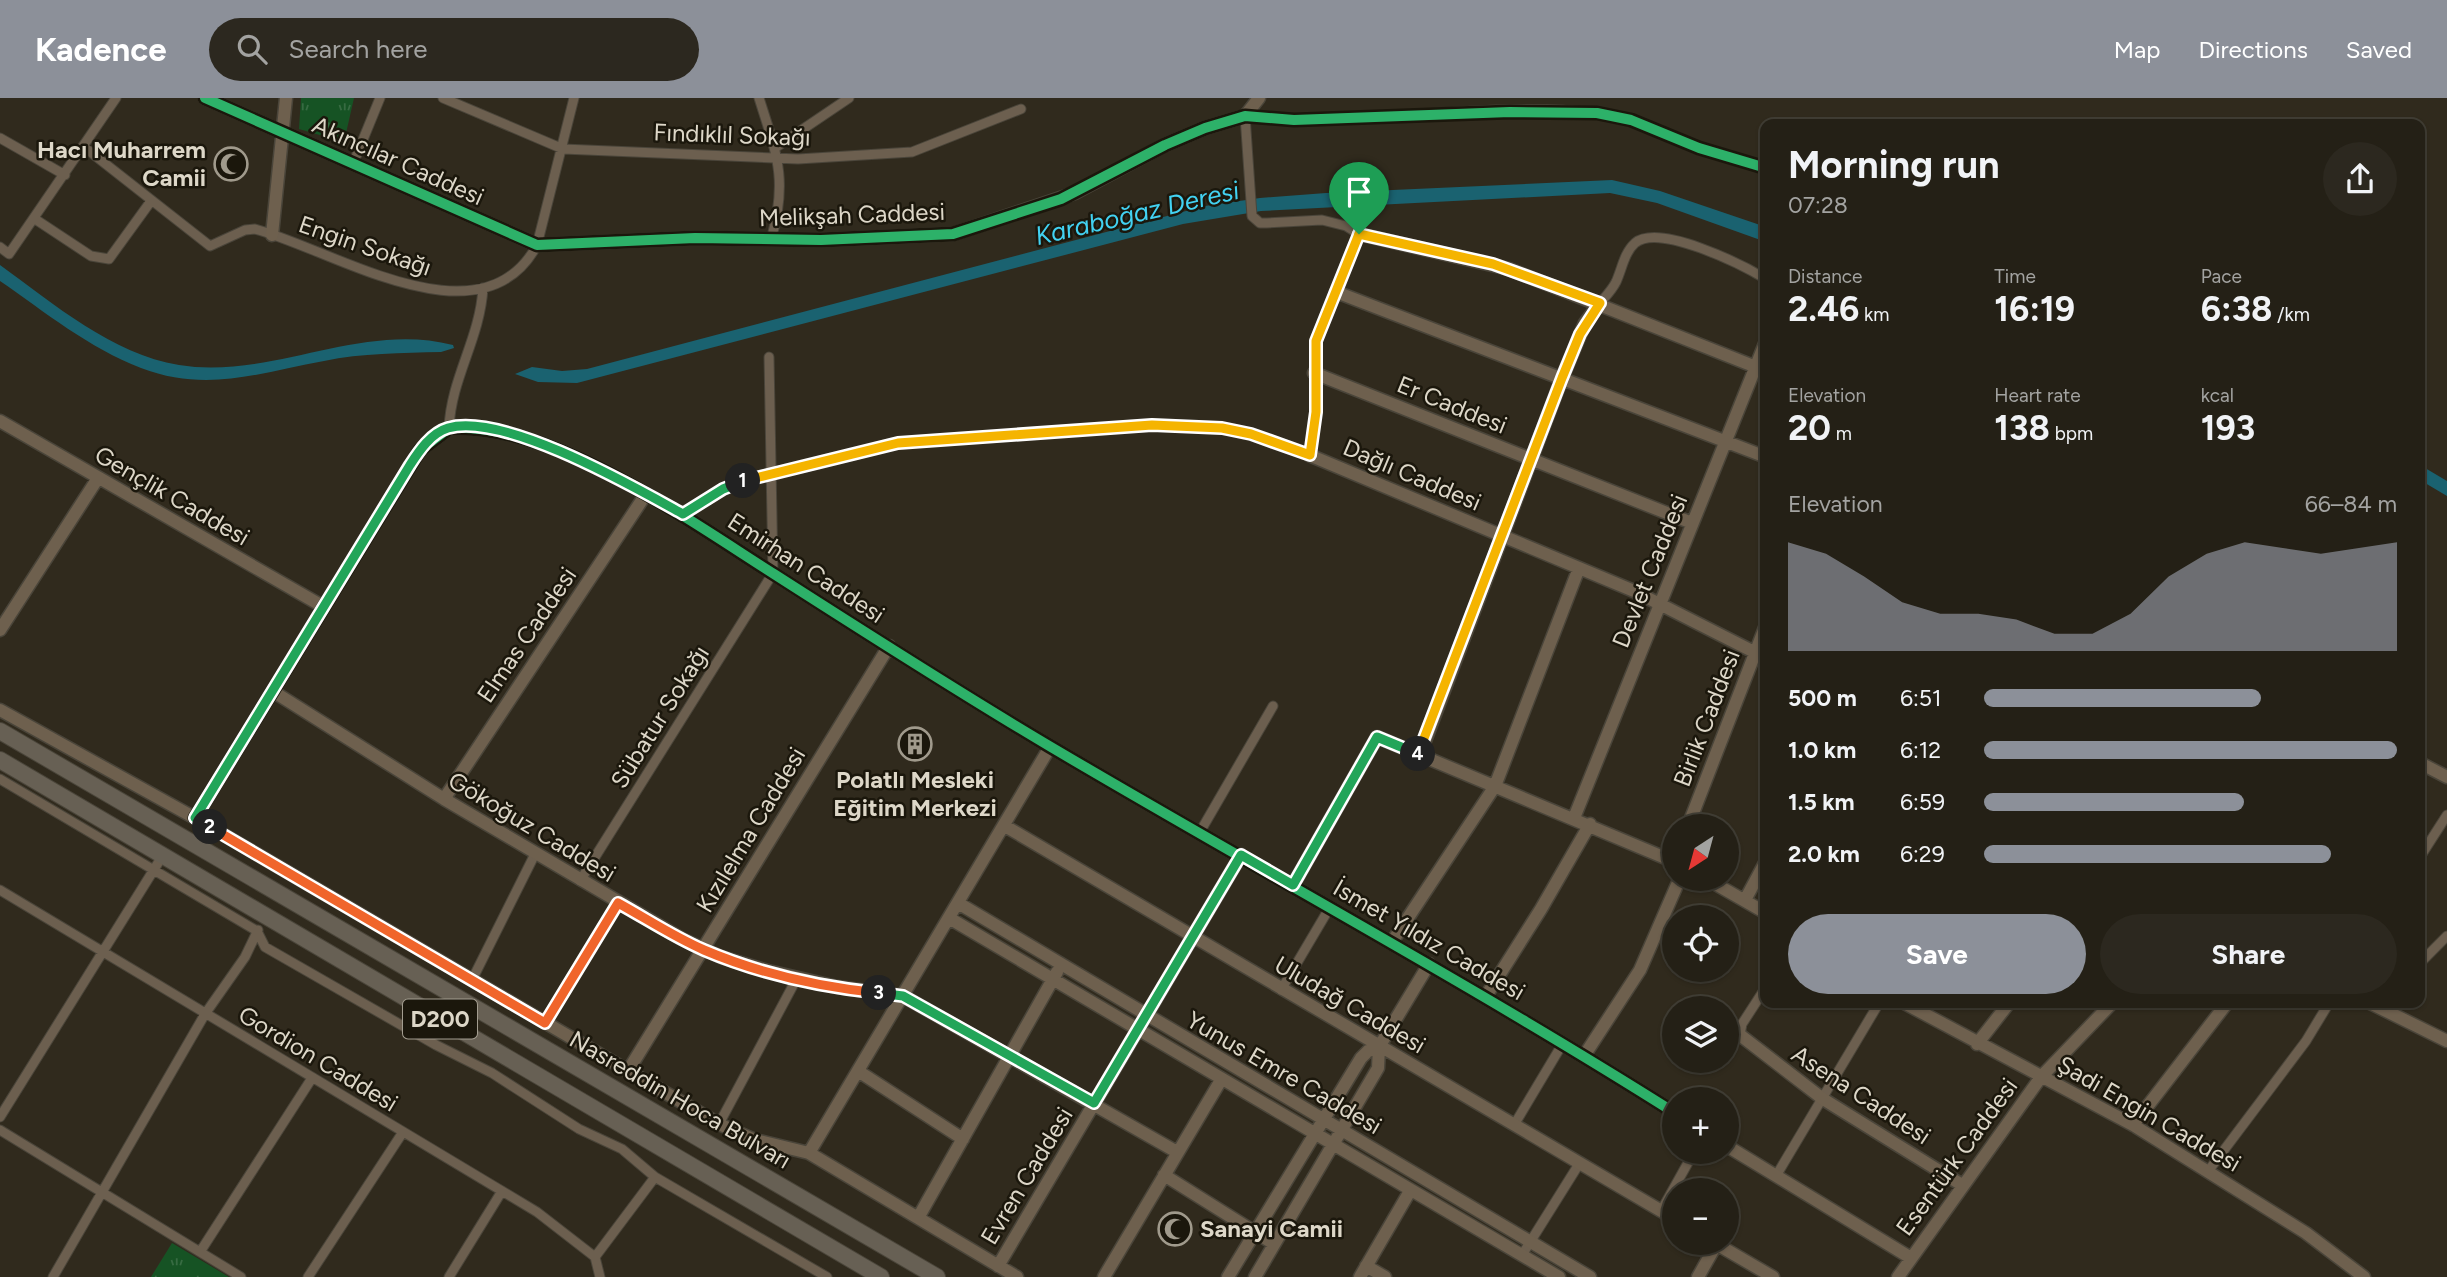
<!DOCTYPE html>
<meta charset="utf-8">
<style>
:root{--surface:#242016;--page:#2c281f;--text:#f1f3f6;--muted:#a3a3a1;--line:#413e35;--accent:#8c9099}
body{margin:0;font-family:Figtree,sans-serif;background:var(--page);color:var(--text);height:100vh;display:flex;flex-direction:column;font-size:26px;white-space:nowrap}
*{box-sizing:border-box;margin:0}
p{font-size:23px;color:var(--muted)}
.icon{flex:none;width:38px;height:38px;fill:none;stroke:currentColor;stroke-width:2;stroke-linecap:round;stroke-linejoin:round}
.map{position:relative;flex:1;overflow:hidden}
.sheet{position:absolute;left:1760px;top:21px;width:665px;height:889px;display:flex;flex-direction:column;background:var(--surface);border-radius:14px;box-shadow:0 2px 5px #0004,0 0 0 2px var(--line)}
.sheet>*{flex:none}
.needle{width:46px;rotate:216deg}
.buttons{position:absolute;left:1662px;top:716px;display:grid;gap:14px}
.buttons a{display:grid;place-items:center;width:77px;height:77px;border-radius:50%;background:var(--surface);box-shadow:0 2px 5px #0004,0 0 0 2px var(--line);font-size:35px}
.pin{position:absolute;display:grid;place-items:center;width:60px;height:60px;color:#fff;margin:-72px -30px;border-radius:50% 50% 50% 0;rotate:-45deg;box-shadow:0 0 7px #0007}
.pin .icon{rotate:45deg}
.km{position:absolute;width:35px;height:35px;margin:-18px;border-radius:50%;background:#222;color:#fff;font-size:19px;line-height:35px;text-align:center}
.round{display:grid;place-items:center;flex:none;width:74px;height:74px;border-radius:37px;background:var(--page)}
.overview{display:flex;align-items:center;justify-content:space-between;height:119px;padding:0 28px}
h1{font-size:38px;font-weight:700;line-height:52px}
.stats{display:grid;grid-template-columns:repeat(3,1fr);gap:10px;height:119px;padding:7px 28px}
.stats div{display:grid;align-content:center}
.stats b{font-size:35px;font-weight:700}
.stats small{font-size:19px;font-weight:400}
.stats p{font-size:19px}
.chart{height:196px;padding:14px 28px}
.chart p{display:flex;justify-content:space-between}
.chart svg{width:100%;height:126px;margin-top:7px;fill:var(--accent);opacity:.7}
.action{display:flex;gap:14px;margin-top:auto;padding:14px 28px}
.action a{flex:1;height:80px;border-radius:42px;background:var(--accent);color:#fff;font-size:28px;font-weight:700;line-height:80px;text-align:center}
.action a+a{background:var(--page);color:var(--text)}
ul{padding:0 28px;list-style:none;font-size:23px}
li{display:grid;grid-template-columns:112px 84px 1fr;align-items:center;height:52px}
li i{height:18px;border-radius:9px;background:var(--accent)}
header{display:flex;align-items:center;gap:42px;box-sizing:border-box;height:98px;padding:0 35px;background:var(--accent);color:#fff}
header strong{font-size:33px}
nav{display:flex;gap:38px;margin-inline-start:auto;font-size:24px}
.search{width:490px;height:63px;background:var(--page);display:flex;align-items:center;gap:18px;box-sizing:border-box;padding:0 24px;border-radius:38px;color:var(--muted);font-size:26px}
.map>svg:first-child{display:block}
</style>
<header>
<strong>Kadence</strong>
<div class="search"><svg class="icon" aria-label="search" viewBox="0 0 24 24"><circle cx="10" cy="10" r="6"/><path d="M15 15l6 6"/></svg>Search here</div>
<nav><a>Map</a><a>Directions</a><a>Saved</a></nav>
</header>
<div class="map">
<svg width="2447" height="1179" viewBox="0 0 2447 1179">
<defs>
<pattern id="park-tufts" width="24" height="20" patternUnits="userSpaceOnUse" patternTransform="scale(1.75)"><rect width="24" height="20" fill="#165324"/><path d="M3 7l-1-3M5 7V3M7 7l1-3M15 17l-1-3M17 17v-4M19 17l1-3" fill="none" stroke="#376b42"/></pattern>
</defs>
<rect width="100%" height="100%" fill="#302a1d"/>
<path fill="url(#park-tufts)" d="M301 0H354L344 44 299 31Z
M172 1145 229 1179H151Z"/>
<path fill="#1a6270" d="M1612 82 1660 93 1766 129V144L1657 105 1610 95 1261 113 1183 126 577 285 538 284 515 276 532 269 562 273 587 271 1205 108 1260 100 1326 95Z
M0 167C54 206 112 256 179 267 271 282 361 223 453 247L454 250 441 254C402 255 362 255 324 263 258 275 207 295 141 270 89 250 45 214 0 183Z
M2420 367 2447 383V398L2420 382Z"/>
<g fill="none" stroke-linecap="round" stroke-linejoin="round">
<defs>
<path id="street" d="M443 0 563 51 798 61 912 54 1021 11
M759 0C777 57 788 82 771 142
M0 40 65 77
M84 49 210 148 245 132 255 131C332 151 482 250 537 147L574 0
M775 50 849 0
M353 66 380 0
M35 121 91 158 109 161 151 103
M0 149 9 156 116 0
M1600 205C1606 198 1612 192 1616 184 1622 171 1624 155 1635 145 1659 125 1741 166 1766 181
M449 330C451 280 480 241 483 190
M683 416 723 391 744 383 898 345 1152 327 1222 330 1251 336 1309 357 1316 314V243L1359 136 1346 128 1322 122 1267 125H1260L1252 118 1245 18C1361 31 1479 2 1595 15 1626 18 1651 31 1680 43 1708 54 1737 62 1766 70
M0 681 257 833 265 849 436 947 492 975 579 1031 622 1051 655 1079
M1200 734 1273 608
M2420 759 2447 717
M580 783 773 475 769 259
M0 792 537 1114 595 1159 600 1179
M2420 865 2447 838
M472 882 535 756
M1281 892 1330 809
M545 925 619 805
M1740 937 1742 926 1766 889
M0 1019 158 765
M719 1026 797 880
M1514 1027 1563 945
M0 1032 241 1179
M2209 1072 2306 943 2329 905
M1776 1078 1879 905
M1661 1113 1694 1054
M200 1154 312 980
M1522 1157 1579 1066
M595 1159 655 1079 827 1179
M53 1179 205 916 245 859 258 832
M308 1179 403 1034
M449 1179 502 1093"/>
<path id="secondary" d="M205 0 537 147 695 140 821 142 953 136 1075 95 1165 47 1205 30 1245 18 1259 0
M1359 136 1509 171 1756 269
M272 137 286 0
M1336 194 1766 359
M1314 275 1692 425
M0 323 324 509
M1309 357 1634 493 1766 560
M0 532 98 380
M274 594 444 701 682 841 721 859 768 873 837 889 903 898 1177 1054
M0 612 195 720 719 1026 755 1042 809 1055 1017 1179
M1420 656 1562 280 1585 225 1600 205
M2420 665 2447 679
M444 701 646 396
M195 720 420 352 449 330C552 323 690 423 774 476 866 535 958 594 1051 649 1259 772 1471 886 1675 1015
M1574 720 1766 243
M1005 728 1675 1121
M1688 728 1766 527
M1705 780 1766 815
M1293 787 1377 639 1675 764
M1745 802 1766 763
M958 805 1590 1179
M949 820 1559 1179
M1392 844 1495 688 1579 470
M1486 898 1541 811 1590 726
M1904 905 2133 1027 2306 1135 2364 1179
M2370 905 2447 943
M1740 937 1823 1001 1962 1087
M1977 946 2009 905
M1584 958 1640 872 1680 780
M628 973 889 548
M858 973 963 1041
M2133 1027 2227 905
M1727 1048 1911 1160
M809 1055 1050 649
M1164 1077 1274 1146
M918 1120 1057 874
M1713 1144 1773 1179
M998 1168 1241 757
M1366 1168 1385 1179
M1104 1179 1221 982
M1228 1179 1361 960 1368 953 1379 949
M1255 1179 1378 970 1379 949 1429 866
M1360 1179 1410 1093
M1698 1179 1716 1147
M1898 1179 2041 979 2112 905"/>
<path id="highway" d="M0 633 937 1179
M0 662 881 1179"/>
</defs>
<use href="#street" stroke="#4a453a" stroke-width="11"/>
<use href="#secondary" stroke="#4a453a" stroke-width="15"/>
<use href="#highway" stroke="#4a453a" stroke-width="18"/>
<use href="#street" stroke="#6c5f4f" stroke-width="9"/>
<use href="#secondary" stroke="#6e604e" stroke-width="12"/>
<use href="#highway" stroke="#676054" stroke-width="16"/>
<defs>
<path id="cycleway" d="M205 0 537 147 695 140 821 142 953 136 1061 101 1165 47 1205 30 1245 18 1294 22 1510 14 1597 15 1631 22 1699 50 1766 70
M195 720 420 352 449 330C552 323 690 423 774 476 866 535 958 594 1051 649 1259 772 1471 886 1675 1015"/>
</defs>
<use href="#cycleway" stroke="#1b170c" stroke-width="15"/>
<use href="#cycleway" stroke="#2db169" stroke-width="10"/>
</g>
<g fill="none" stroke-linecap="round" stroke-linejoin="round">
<defs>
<path id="split-1" d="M743 383 898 345 1152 327 1222 330 1251 336 1310 357 1316 314V243L1359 136"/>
<path id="split-2" d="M210 729 195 720 410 367C419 353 431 335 448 330 504 314 634 389 683 416L723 391 743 383"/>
<path id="split-3" d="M210 729 545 925 618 805C647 821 674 839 704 852 758 875 821 889 879 895"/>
<path id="split-4" d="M879 895 903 898 1094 1005 1241 757 1293 787 1377 639 1418 656"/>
<path id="split-5" d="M1359 136 1493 166 1600 205 1580 236 1562 280 1418 656"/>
</defs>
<use href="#split-1" stroke="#fff" stroke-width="14"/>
<use href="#split-2" stroke="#fff" stroke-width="14"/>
<use href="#split-3" stroke="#fff" stroke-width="14"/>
<use href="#split-4" stroke="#fff" stroke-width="14"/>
<use href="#split-5" stroke="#fff" stroke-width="14"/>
<use href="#split-1" stroke="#f5b400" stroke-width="9"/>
<use href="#split-2" stroke="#22a559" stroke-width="9"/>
<use href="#split-3" stroke="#f0652b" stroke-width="9"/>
<use href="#split-4" stroke="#22a559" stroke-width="9"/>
<use href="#split-5" stroke="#f5b400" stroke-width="9"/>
</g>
<defs>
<symbol id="mosque-ring" viewBox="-11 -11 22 22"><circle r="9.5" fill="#1b170c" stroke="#a09a8c" stroke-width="1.5"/><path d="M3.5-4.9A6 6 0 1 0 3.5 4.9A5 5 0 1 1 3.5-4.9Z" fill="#a09a8c"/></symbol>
<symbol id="building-ring" viewBox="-11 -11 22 22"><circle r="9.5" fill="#1b170c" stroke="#a09a8c" stroke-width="1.5"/><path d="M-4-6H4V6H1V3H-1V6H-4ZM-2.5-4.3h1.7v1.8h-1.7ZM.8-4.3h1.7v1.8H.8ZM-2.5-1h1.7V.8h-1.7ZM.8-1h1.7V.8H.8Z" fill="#a09a8c"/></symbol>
</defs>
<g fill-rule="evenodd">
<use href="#mosque-ring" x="212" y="47" width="38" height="38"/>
<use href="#building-ring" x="896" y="627" width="38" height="38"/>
<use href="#mosque-ring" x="1156" y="1112" width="38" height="38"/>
</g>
<g text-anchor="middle" stroke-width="5" stroke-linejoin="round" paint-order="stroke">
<rect fill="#1b170c" stroke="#a39d90" stroke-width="2" x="403" y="901.5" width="74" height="39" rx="5"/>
<g font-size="23" font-weight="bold" fill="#ddd7c8">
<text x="440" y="929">D200</text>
</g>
<g font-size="24" fill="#ddd7c8" stroke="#1b170c">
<text transform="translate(732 37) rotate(2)" y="8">Fındıklıl Sokağı</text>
<text transform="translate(398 63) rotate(24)" y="8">Akıncılar Caddesi</text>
<text transform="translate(852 117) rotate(-2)" y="8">Melikşah Caddesi</text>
<text transform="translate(365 148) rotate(19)" y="8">Engin Sokağı</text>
<text transform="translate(1452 307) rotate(22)" y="8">Er Caddesi</text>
<text transform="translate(1412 377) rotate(23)" y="8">Dağlı Caddesi</text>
<text transform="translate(172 398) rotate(30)" y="8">Gençlik Caddesi</text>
<text transform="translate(806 470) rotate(33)" y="8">Emirhan Caddesi</text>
<text transform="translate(1650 473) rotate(-68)" y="8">Devlet Caddesi</text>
<text transform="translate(527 537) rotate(-56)" y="8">Elmas Caddesi</text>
<text transform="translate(660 619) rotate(-58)" y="8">Sübatur Sokağı</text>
<text transform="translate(1707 620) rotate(-69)" y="8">Birlik Caddesi</text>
<text transform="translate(532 729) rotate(31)" y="8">Gökoğuz Caddesi</text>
<text transform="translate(751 732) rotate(-59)" y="8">Kızılelma Caddesi</text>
<text transform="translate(1429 842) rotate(30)" y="8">İsmet Yıldız Caddesi</text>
<text transform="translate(1350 907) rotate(30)" y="8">Uludağ Caddesi</text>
<text transform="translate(318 961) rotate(31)" y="8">Gordion Caddesi</text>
<text transform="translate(1284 975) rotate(30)" y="8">Yunus Emre Caddesi</text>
<text transform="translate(1861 997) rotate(33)" y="8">Asena Caddesi</text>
<text transform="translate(680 1002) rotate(30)" y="8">Nasreddin Hoca Bulvarı</text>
<text transform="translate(2149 1016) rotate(30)" y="8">Şadi Engin Caddesi</text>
<text transform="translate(1957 1059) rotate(-54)" y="8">Esentürk Caddesi</text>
<text transform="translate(1027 1078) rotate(-59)" y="8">Evren Caddesi</text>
</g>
<g font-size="24" font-weight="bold" fill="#ddd7c8" stroke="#1b170c" text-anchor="end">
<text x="206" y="60">Hacı Muharrem<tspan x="206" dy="28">Camii</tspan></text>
<text x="915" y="690" text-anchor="middle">Polatlı Mesleki<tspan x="915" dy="28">Eğitim Merkezi</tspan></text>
<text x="1200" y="1139" text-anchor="start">Sanayi Camii</text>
</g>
<g font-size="26" font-style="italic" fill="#42d2f2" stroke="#1b170c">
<text transform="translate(1137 115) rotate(-13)" y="9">Karaboğaz Deresi</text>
</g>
</g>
</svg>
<div class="buttons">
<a><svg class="needle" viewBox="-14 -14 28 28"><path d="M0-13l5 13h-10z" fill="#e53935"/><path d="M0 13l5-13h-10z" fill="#a3a3a1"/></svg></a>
<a><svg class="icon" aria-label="locate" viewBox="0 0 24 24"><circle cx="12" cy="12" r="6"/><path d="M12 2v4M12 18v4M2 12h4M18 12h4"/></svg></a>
<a><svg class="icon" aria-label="layers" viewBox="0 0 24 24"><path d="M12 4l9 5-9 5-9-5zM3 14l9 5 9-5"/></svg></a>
<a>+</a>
<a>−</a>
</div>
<div class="pin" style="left:1359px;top:136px;background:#1e9e55"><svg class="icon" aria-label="arrive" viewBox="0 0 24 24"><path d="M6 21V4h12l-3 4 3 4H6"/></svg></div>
<b class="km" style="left:743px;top:383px">1</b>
<b class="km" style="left:210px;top:729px">2</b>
<b class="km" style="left:879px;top:895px">3</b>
<b class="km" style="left:1418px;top:656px">4</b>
<section class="sheet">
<div class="overview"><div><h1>Morning run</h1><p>07:28</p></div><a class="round"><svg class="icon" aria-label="share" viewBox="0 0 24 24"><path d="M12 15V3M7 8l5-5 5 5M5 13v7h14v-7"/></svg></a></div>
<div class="stats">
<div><p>Distance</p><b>2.46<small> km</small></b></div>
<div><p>Time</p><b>16:19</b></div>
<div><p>Pace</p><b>6:38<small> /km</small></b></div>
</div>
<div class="stats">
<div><p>Elevation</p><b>20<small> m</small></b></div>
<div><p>Heart rate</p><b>138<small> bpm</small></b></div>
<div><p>kcal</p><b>193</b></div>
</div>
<div class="chart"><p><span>Elevation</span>66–84 m</p>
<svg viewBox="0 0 160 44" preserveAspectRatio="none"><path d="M0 44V6L10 10L20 18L30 27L40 31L50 31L60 33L70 38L80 38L90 31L100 18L110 10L120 6L130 8L140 10L150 8L160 6V44z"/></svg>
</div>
<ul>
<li><b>500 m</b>6:51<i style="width:67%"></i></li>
<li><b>1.0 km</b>6:12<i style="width:100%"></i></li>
<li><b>1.5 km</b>6:59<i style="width:63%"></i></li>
<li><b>2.0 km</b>6:29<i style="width:84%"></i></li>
</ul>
<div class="action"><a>Save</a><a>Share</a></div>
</section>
</div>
